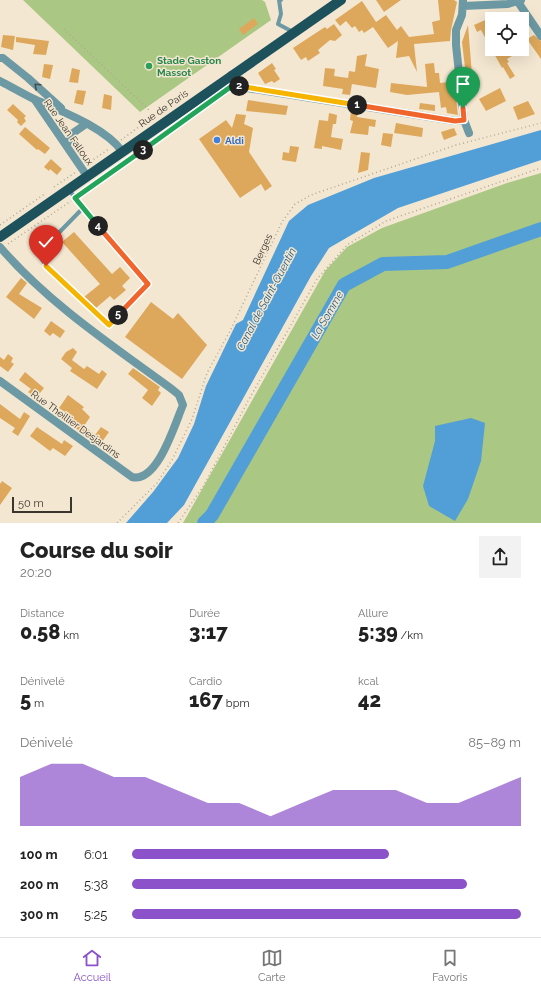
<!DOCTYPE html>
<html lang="fr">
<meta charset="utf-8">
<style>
:root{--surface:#fff;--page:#f2f2f2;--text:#222;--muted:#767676;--line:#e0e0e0;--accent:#8b52c9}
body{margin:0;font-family:Raleway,sans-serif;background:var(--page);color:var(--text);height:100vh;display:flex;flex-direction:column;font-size:15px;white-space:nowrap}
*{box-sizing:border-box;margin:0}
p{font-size:13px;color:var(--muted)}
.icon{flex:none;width:22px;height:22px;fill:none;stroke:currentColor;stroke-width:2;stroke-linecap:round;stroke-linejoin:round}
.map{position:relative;height:523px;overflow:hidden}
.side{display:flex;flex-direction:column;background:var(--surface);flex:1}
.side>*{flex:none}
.controls{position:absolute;left:485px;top:12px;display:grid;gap:8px}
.controls a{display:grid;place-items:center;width:44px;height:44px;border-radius:0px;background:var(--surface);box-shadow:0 4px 16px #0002;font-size:20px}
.scale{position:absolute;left:12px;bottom:10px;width:60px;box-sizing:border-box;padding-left:4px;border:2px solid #3a352d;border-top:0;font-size:11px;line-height:14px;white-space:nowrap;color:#3a352d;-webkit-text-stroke:3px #f3e7d1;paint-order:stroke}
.pin{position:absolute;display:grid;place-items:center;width:34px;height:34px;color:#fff;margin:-41px -17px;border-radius:50% 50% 50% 0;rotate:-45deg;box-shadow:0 0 4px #0007}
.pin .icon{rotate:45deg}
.km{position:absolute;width:20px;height:20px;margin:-10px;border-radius:50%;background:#222;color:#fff;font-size:11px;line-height:20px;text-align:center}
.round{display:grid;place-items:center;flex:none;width:42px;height:42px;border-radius:0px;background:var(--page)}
.head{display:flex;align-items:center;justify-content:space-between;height:68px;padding:0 20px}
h1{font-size:22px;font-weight:800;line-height:30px}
.figures{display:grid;grid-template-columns:repeat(3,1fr);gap:6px;height:68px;padding:4px 20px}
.figures div{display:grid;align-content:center}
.figures b{font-size:20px;font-weight:800}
.figures small{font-size:11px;font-weight:400}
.figures p{font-size:11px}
.chart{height:112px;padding:8px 20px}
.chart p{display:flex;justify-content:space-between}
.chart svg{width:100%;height:72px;margin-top:4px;fill:var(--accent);opacity:.7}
ul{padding:0 20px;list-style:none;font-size:13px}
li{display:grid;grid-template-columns:64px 48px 1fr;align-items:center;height:30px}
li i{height:10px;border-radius:5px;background:var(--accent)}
.tab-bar{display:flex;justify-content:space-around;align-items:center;height:56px;border-top:1px solid var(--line);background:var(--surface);font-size:11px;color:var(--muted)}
.tab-bar a{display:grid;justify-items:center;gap:2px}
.tab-bar .on{color:var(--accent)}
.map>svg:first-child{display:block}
</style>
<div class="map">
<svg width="541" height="523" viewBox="0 0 541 523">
<rect width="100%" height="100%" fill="#f3e7d1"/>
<path fill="#aac784" d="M23 0H262L265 2 271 20 140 112Z
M541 173V523H183L325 271 347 247 382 228 507 183Z"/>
<path fill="#529fd7" d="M541 130V160L398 208 329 248 311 276 184 505 167 523H126L153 492 178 458 194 424 206 386 236 324 243 320 289 221 308 205 374 178Z
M471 418 485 423 481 461 468 499 455 521 429 506 423 486 435 441V426Z"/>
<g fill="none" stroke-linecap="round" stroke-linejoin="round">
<path stroke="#529fd7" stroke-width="14" d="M204 523 212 515 344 285 383 264 447 262 541 229"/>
</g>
<path fill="#dea85c" d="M376 0H401L384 12Z
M438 0H454L457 2 451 30 450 41 414 44 417 72 409 56 396 58 398 41 388 48 373 27 364 33 362 30 359 32 355 26 352 28 346 21 340 26 335 20 362 1 376 22 386 15 397 30 401 26 409 37 434 34 432 22 440 20Z
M492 17V49H500L501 51 508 49 512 56 507 59 509 62 507 63 515 76 510 79 503 67 502 68 481 30 477 32 474 25Z
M254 18 258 24 243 35 239 29Z
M334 24 342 35 335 41 330 40 318 50 320 53 308 61 306 57 301 60 293 48 325 27 327 29Z
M468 25 472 75 466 76 462 42Z
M3 35 15 36 13 50 1 47Z
M534 35 541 41V59L527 39Z
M16 37 49 41 46 55 33 54 35 45 16 42Z
M367 54 365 66 379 69 376 88 352 84 350 95 342 94 343 89 323 86 325 68 335 69 334 76 348 78 349 71 355 72 357 56Z
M272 63 276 69 274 70 280 79 274 83 272 81 265 84 258 73Z
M434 63 435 73H439L440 83 448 82 449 90H455L458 115 447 113 446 107 441 108 439 92 407 95 390 92 391 83 427 87 425 64Z
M44 64 53 65 50 79 42 77Z
M72 68 80 70 78 83 69 82Z
M500 88 506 101 486 111 479 99Z
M77 90 86 91 83 105 74 103Z
M104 94 112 96 111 110 102 108Z
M248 100 288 106 286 115 246 111Z
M528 101 535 114 518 120 513 107Z
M420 103 435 105V111L419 109Z
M13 104 26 116 24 118 26 121 21 126 17 122 18 120 7 110Z
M351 111 358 112 357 117 376 120 375 127 369 126 368 135 350 133 353 121 350 120Z
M329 113 337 115 336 124H333L331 137 343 139 341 150 322 146V149L314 148 319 120 328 121Z
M236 114 246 115 244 124 253 128 249 152 272 186 265 191 261 184 240 198 199 139 226 120 232 128Z
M396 123 423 128 422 137 394 133Z
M25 127 50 148 45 154 38 149 37 150 19 134Z
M454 128 457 135 444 140 441 132Z
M383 133 393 134 391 147 381 145Z
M290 146 299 147 296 162 282 160 283 152 289 153Z
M361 152 370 153 368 170 358 173Z
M51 159 62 169 57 175 50 169 49 171 44 167Z
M74 232 112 274 120 267 130 278 122 286 126 290 114 300 110 296 96 308 84 297 100 284 62 242Z
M21 278 27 283 19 294 42 308 34 319 6 297Z
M151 302 173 319 178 313 207 345 182 379 125 337Z
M51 321 65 331 60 338 53 333 50 336 44 331Z
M73 348 77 352 72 360 84 369 87 366 99 374 102 370 107 374 97 389 70 371 72 368 61 359 66 352Z
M8 354 13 358 11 362 14 364 8 372 0 366V357L4 360Z
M133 368 160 387 158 390 161 393 152 406 142 398 148 390 128 374Z
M25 372 44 388 36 398 28 392 31 389 19 380Z
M68 395 84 407 82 409 90 417 84 426 95 435 101 427 109 432 99 446 61 417 65 412 59 408Z
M0 404 20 419 24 412 30 416 18 436 12 432 15 428 0 418Z
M37 427 62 444 64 440 73 446 65 456 53 448 50 451 30 436Z
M2 481 12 488 0 505V484Z"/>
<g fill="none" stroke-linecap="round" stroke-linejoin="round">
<path stroke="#b1a796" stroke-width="1.5" stroke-dasharray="1 3" stroke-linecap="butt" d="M64 29 150 111
M121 140 147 121 150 115
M87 164 109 149
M54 187 76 172
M79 195 185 120
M0 225 46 193
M8 244 71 201
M117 523 157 483 172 460 192 419 207 373 230 331 282 222 295 204 311 195 456 145 541 123
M178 523 204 485 248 401 317 279 347 245 386 221 541 168"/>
<path stroke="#6c99a4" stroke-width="4" d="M281 0H279L281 14 278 24 293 32
M69 190 83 208 42 250 41 258 46 266 109 325 148 284 83 208"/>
<path stroke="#6c99a4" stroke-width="8" d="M463 0 462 15 456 30V45L464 120 469 133
M518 2 541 36
M463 6 508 4 521 0
M0 58H3L28 78 61 108
M231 75 241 87 455 121 464 120
M0 81C12 87 23 94 36 100 63 112 104 127 122 151
M35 100 87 176
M67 144 73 133 86 124
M0 247C49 304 113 346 173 390L179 395 183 405C175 423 158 483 132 477L0 381"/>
<path stroke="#1d525d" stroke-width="10" d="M0 237 341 0"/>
</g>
<defs><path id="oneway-chevron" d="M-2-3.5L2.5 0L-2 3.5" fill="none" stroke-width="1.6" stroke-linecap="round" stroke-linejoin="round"/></defs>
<use stroke="#464e4b" href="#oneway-chevron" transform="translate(37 86) rotate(-137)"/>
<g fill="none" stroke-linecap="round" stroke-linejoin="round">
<defs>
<path id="split-1" d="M357 105 455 121 464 120 463 108"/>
<path id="split-2" d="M239 86 357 105"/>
<path id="split-3" d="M143 150 236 83 239 86"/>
<path id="split-4" d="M98 226 75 198 143 150"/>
<path id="split-5" d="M98 226 148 284 118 315"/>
<path id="split-6" d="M46 266 109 325 118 315"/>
</defs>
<use href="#split-1" stroke="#fff" stroke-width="8"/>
<use href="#split-2" stroke="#fff" stroke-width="8"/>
<use href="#split-3" stroke="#fff" stroke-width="8"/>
<use href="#split-4" stroke="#fff" stroke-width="8"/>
<use href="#split-5" stroke="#fff" stroke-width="8"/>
<use href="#split-6" stroke="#fff" stroke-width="8"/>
<use href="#split-1" stroke="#f0652b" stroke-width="5"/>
<use href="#split-2" stroke="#f5b400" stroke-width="5"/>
<use href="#split-3" stroke="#22a559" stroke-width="5"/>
<use href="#split-4" stroke="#22a559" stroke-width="5"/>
<use href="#split-5" stroke="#f0652b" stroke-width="5"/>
<use href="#split-6" stroke="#f5b400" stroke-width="5"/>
</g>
<circle fill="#2e9e5b" stroke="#f3e7d1" stroke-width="1.5" cx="149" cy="66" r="4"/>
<circle fill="#3f7fe0" stroke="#f3e7d1" stroke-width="1.5" cx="217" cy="140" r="4"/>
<g text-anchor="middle" stroke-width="3" stroke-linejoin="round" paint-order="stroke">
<g font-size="10" font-weight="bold" fill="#27864d" stroke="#f3e7d1" text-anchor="start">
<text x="157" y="64">Stade Gaston<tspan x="157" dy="12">Massot</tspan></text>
</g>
<g font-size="10" fill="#3a352d" stroke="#f3e7d1">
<text transform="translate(163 108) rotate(-35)" y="4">Rue de Paris</text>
<text transform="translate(69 132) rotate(55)" y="4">Rue Jean Falloux</text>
<text transform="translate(262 249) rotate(-65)" y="4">Berges</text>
<text transform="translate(76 424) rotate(36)" y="4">Rue Theillier Desjardins</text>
</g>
<g font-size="10" font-weight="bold" fill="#366cbe" stroke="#f3e7d1" text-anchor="start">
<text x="225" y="144">Aldi</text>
</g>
<g font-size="11" font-style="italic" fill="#245c83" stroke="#f3e7d1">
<text transform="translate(266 299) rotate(-62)" y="4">Canal de Saint-Quentin</text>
<text transform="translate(327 315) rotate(-60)" y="4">La Somme</text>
</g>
</g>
</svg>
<div class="controls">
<a><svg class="icon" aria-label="locate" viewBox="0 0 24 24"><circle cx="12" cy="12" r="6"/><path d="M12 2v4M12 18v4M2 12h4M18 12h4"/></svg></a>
</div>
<div class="scale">50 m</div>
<div class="pin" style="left:463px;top:108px;background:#1e9e55"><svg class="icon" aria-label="arrive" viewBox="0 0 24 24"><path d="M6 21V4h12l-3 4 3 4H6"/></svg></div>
<div class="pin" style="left:46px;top:266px;background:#d93025"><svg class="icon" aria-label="check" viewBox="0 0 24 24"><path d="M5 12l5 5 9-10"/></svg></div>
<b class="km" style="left:357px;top:105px">1</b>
<b class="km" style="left:239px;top:86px">2</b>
<b class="km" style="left:143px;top:150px">3</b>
<b class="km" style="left:98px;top:226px">4</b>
<b class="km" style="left:118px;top:315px">5</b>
</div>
<section class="side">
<div class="head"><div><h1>Course du soir</h1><p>20:20</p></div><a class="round"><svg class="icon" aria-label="share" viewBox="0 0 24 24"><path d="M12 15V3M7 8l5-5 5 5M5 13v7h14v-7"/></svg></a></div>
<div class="figures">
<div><p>Distance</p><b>0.58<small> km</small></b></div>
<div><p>Durée</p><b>3:17</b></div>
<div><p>Allure</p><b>5:39<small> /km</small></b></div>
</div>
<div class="figures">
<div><p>Dénivelé</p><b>5<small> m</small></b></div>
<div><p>Cardio</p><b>167<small> bpm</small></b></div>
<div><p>kcal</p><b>42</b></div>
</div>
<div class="chart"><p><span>Dénivelé</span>85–89 m</p>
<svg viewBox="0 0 160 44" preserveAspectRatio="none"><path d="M0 44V14L10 6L20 6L30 14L40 14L50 22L60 30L70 30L80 38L90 30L100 22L110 22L120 22L130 30L140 30L150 22L160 14V44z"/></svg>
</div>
<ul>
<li><b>100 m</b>6:01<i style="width:66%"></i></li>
<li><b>200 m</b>5:38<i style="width:86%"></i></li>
<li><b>300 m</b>5:25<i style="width:100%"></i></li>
</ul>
</section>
<nav class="tab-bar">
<a class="on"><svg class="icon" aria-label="home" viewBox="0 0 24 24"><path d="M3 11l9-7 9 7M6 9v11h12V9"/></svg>Accueil</a>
<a><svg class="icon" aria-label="map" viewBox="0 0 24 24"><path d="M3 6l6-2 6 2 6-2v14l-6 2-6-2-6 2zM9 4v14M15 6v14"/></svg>Carte</a>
<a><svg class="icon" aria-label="saved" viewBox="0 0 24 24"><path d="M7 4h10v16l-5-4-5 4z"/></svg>Favoris</a>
</nav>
